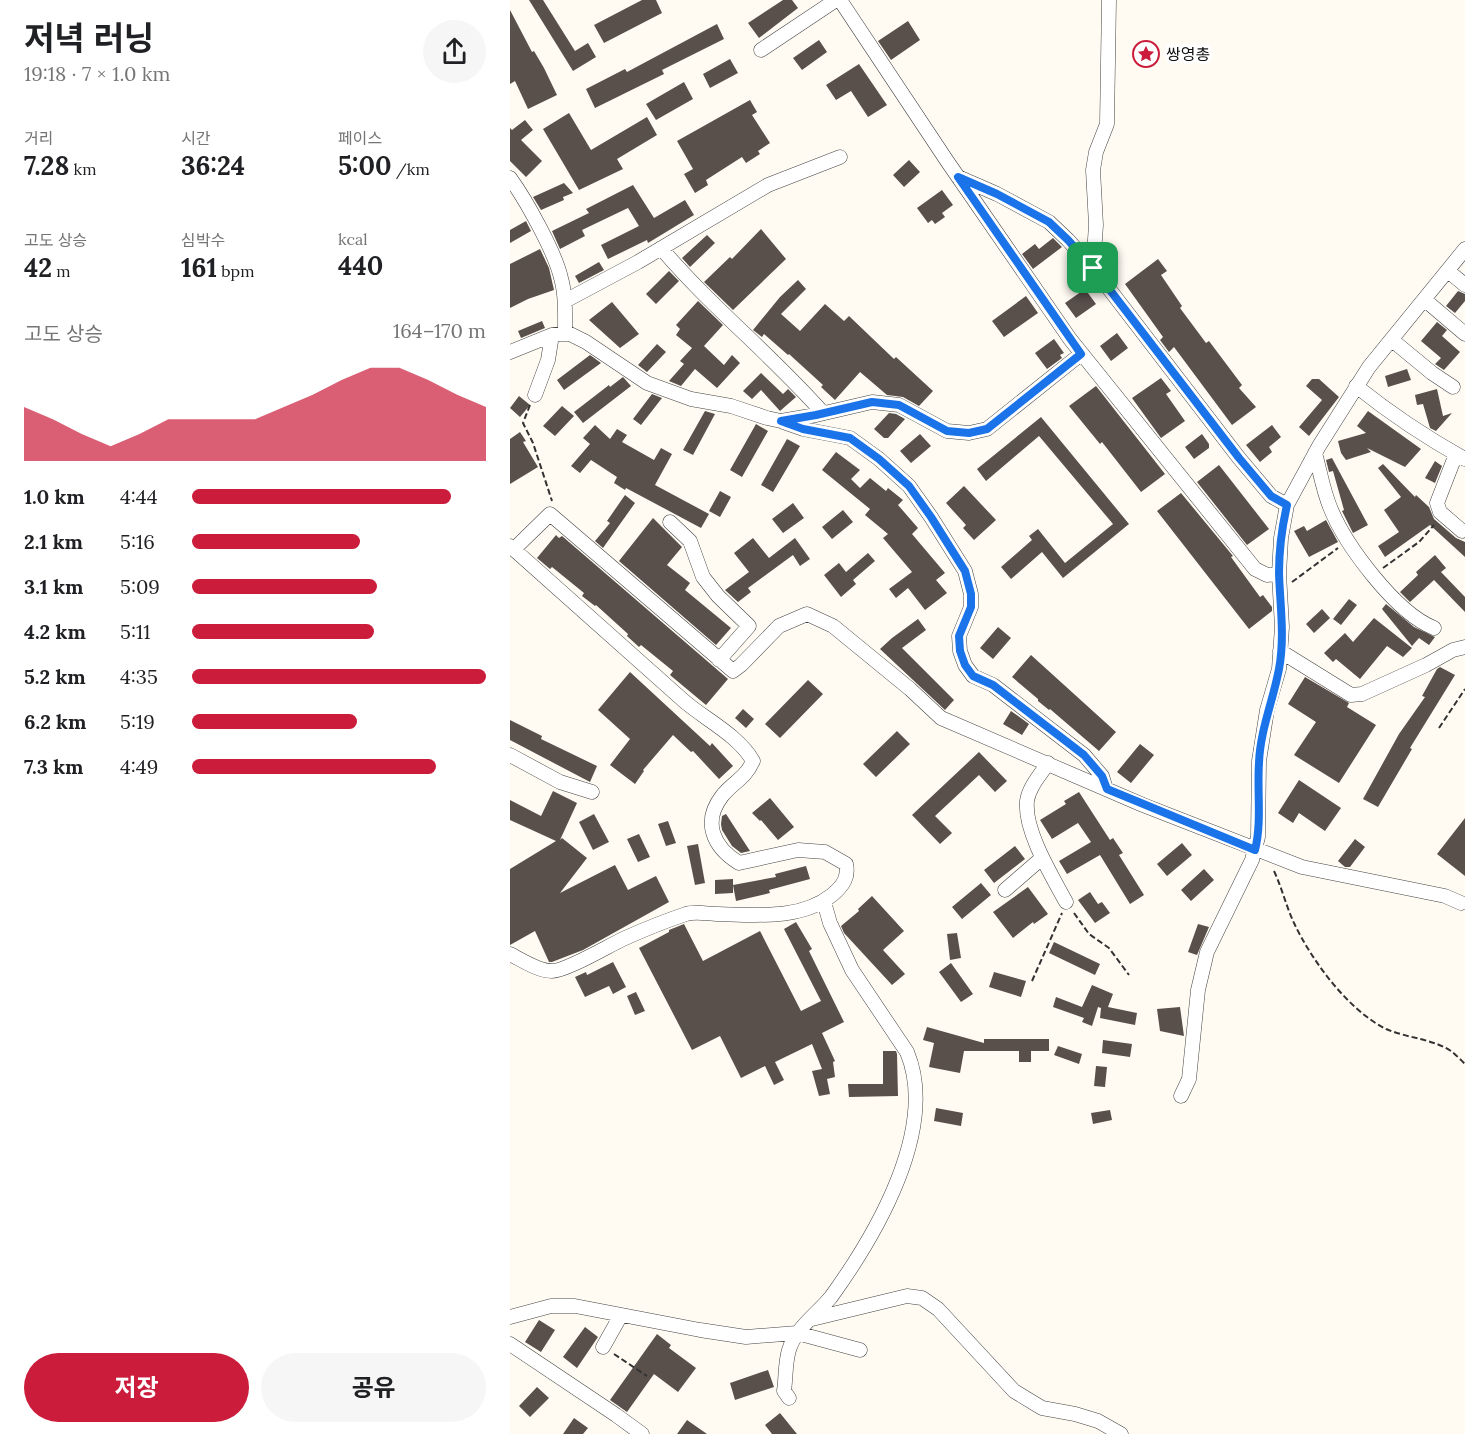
<!DOCTYPE html>
<html lang="ko">
<meta charset="utf-8">
<style>
:root{--surface:#fff;--page:#f6f6f6;--text:#202124;--muted:#757577;--accent:#cb1c3b}
body{margin:0;font-family:Lora,"Noto Sans KR",serif;background:var(--page);color:var(--text);height:100vh;display:flex;flex-direction:column;font-size:22px;white-space:nowrap}
*{box-sizing:border-box;margin:0}
p{font-size:20px;color:var(--muted)}
.icon{flex:none;width:33px;height:33px;fill:none;stroke:currentColor;stroke-width:2;stroke-linecap:round;stroke-linejoin:round}
.map{position:relative;flex:1;overflow:hidden}
.side{display:flex;flex-direction:column;background:var(--surface);width:510px}
.side>*{flex:none}
.pin{position:absolute;display:grid;place-items:center;width:51px;height:51px;color:#fff;margin:-26px;border-radius:12px;box-shadow:0 3px 9px #0006}
.round{display:grid;place-items:center;flex:none;width:63px;height:63px;border-radius:32px;background:var(--page)}
.overview{display:flex;align-items:center;justify-content:space-between;height:102px;padding:0 24px}
h1{font-size:33px;font-weight:700;line-height:45px}
.stats{display:grid;grid-template-columns:repeat(3,1fr);gap:9px;height:102px;padding:6px 24px}
.stats div{display:grid;align-content:center}
.stats b{font-size:26px;font-weight:700}
.stats small{font-size:16px;font-weight:400}
.stats p{font-size:16px}
.chart{height:168px;padding:12px 24px}
.chart p{display:flex;justify-content:space-between}
.chart svg{width:100%;height:108px;margin-top:6px;fill:var(--accent);opacity:.7}
.button{display:flex;gap:12px;margin-top:auto;padding:12px 24px}
.button a{flex:1;height:69px;border-radius:36px;background:var(--accent);color:#fff;font-size:24px;font-weight:700;line-height:69px;text-align:center}
.button a+a{background:var(--page);color:var(--text)}
ul{padding:0 24px;list-style:none;font-size:20px}
li{display:grid;grid-template-columns:96px 72px 1fr;align-items:center;height:45px}
li i{height:15px;border-radius:8px;background:var(--accent)}
main{display:flex;flex:1;min-height:0}
.map>svg:first-child{display:block}
</style>
<main>
<section class="side">
<div class="overview"><div><h1>저녁 러닝</h1><p>19:18 · 7 × 1.0 km</p></div><a class="round"><svg class="icon" aria-label="share" viewBox="0 0 24 24"><path d="M12 15V3M7 8l5-5 5 5M5 13v7h14v-7"/></svg></a></div>
<div class="stats">
<div><p>거리</p><b>7.28<small> km</small></b></div>
<div><p>시간</p><b>36:24</b></div>
<div><p>페이스</p><b>5:00<small> /km</small></b></div>
</div>
<div class="stats">
<div><p>고도 상승</p><b>42<small> m</small></b></div>
<div><p>심박수</p><b>161<small> bpm</small></b></div>
<div><p>kcal</p><b>440</b></div>
</div>
<div class="chart"><p><span>고도 상승</span>164–170 m</p>
<svg viewBox="0 0 160 44" preserveAspectRatio="none"><path d="M0 44V22L10 27L20 33L30 38L40 33L50 27L60 27L70 27L80 27L90 22L100 17L110 11L120 6L130 6L140 11L150 17L160 22V44z"/></svg>
</div>
<ul>
<li><b>1.0 km</b>4:44<i style="width:88%"></i></li>
<li><b>2.1 km</b>5:16<i style="width:57%"></i></li>
<li><b>3.1 km</b>5:09<i style="width:63%"></i></li>
<li><b>4.2 km</b>5:11<i style="width:62%"></i></li>
<li><b>5.2 km</b>4:35<i style="width:100%"></i></li>
<li><b>6.2 km</b>5:19<i style="width:56%"></i></li>
<li><b>7.3 km</b>4:49<i style="width:83%"></i></li>
</ul>
<div class="button"><a>저장</a><a>공유</a></div>
</section>
<div class="map">
<svg width="955" height="1434" viewBox="0 0 955 1434">
<rect width="100%" height="100%" fill="#fffbf3"/>
<path fill="#594f4b" d="M19 0H33L65 51 78 43 86 57 63 71Z
M132 0H146L152 13 94 43 84 25Z
M273 0H282L288 8 249 38 238 23Z
M0 10 22 52 24 51 34 68 47 95 18 109 5 81 0 84Z
M398 21 410 40 381 60 368 41Z
M207 24 214 39 152 70 154 74 85 108 76 89 115 69 117 72Z
M309 40 317 52 292 70 283 58Z
M220 59 228 73 200 88 193 74Z
M349 64 377 105 358 117 341 91 326 100 316 85Z
M174 82 183 99 146 120 136 104Z
M240 100 247 112 242 115 260 143 248 151 250 154 236 163 232 157 196 180 198 185 185 193 174 174 183 169 167 141Z
M59 113 81 150 137 117 147 135 107 159 113 169 69 190 33 129Z
M15 120 23 130 11 140 32 161 16 177 0 161V128L2 130Z
M399 160 410 172 394 187 383 175Z
M54 183 63 193 53 197 54 200 31 210 23 197Z
M123 185 144 218 175 200 184 215 138 243 137 240 98 259 91 245 129 226 118 208 72 230 75 236 50 249 42 231 79 213 76 209Z
M432 190 443 205 432 213 435 217 425 224 422 220 418 223 407 208Z
M16 221 21 231 0 243V230Z
M251 229 276 259 223 310 194 282 220 257 222 259Z
M197 235 205 243 180 267 172 258Z
M543 238 552 247 523 269 512 254 525 244 529 249Z
M30 249 39 268 44 290 18 299 0 308V264Z
M648 259 657 271 651 275 672 306 670 308 696 343 699 341 732 385 729 388 746 407 722 425 664 347 659 352 650 340 653 337 615 284Z
M89 262 94 270 69 283 65 276Z
M159 271 169 281 146 304 136 294Z
M288 280 296 289 271 314 290 331 315 304 334 321 339 316 384 359 386 357 423 391 409 406 393 397 377 395 350 372 325 400 311 387 313 385 279 354 278 355 254 334 252 337 243 330 270 297Z
M575 289 586 304 566 318 555 303Z
M948 291 955 294V301L945 313 936 306Z
M516 296 528 313 494 337 482 321Z
M188 301 213 325 194 346 214 365 222 355 230 363 207 388 185 369 171 386 159 381 174 364 170 361 182 348 166 335 170 329 166 325Z
M102 302 129 334 110 348 79 320Z
M32 321 35 328 11 338 8 331Z
M927 322 937 330 932 336 950 352 934 370 925 364 931 358 911 341Z
M607 333 618 348 601 361 590 346Z
M544 339 554 353 550 355 552 358 537 369 525 353Z
M147 344 156 352 137 372 128 365Z
M80 355 91 363 54 390 47 380Z
M897 369 901 380 878 387 875 376Z
M251 373 273 394 278 389 286 397 270 411 251 390 242 399 233 391Z
M113 377 121 386 73 423 64 412 99 385 100 387Z
M651 378 661 391 656 394 675 421 651 438 622 398Z
M802 379H809L829 397 799 436 789 427 812 400 796 386Z
M586 386 655 474 631 492 592 442 590 444 559 406Z
M927 389 933 416 942 413 926 431 920 428 913 404 907 405 905 395Z
M142 394 152 398 131 425 123 419Z
M9 396 20 405 10 417 0 408Z
M52 406 64 416 45 436 33 426Z
M195 411 205 414 183 455 173 450Z
M858 411 911 449 895 467 857 448 861 452 836 460 831 453 828 441 856 433 847 426Z
M379 413 386 414 395 419 378 438H374L364 429Z
M531 417 619 524 553 578 532 552 501 579 491 567 522 540 519 536 528 529 555 563 603 524 529 436 476 481 467 469Z
M246 424 258 431 232 477 220 470Z
M85 425 100 439 107 429 117 435 112 442 144 460 151 448 162 454 145 485 199 514 191 528 116 488 115 490 104 483 107 477 81 460 70 473 61 466 80 444 73 438Z
M762 425 771 437 759 447 762 452 750 462 736 445Z
M10 432 16 441 13 442 28 467 0 484V439Z
M410 434 421 446 401 463 390 451Z
M692 434 699 444V448L684 459 675 447Z
M277 439 290 446 263 492 251 485Z
M326 452 350 470 341 479 350 488 360 478 376 491 378 488 393 500 388 505 408 528 402 534 435 573 426 580 437 593 415 610 398 588 386 598 379 589 402 572 373 538 378 534 355 515 360 509 312 470Z
M822 458 858 525 843 533 832 511 834 510 823 471 819 472 816 460Z
M925 461 932 466 925 483 915 478Z
M873 464 905 497 906 495 919 507 924 519 946 538 955 542V557L920 525 875 557 868 546 889 532 874 510 891 497 868 468Z
M709 465 759 529 737 545 687 482Z
M454 486 486 520 464 540 453 528 456 525 436 503Z
M210 491 221 497 210 517 199 511Z
M671 493 723 556 721 557 750 597 753 595 762 607V611L739 629 647 511Z
M115 495 125 503 93 548 85 541 100 523 97 521Z
M283 503 294 518 273 533 262 519Z
M333 510 343 522 322 539 312 527Z
M143 518 172 547 157 565 180 583 175 590 221 628 206 645 109 561Z
M816 520 828 542 799 557 784 531 794 526 797 531Z
M46 535 49 538 52 536 218 679 196 705 160 675 163 671 131 645 129 647 117 636 118 634 86 605 85 606 72 596 74 593 42 567 40 569 27 558Z
M243 538 259 558 285 538 300 559 290 566 283 555 238 588 241 592 228 602 215 590 239 572 224 553Z
M358 553 365 561 343 580 346 584 331 597 314 575 329 563 336 572Z
M925 555 936 568 931 572 955 597V612L924 580 900 602 890 592 908 575 906 572Z
M839 599 847 605 831 625 823 619Z
M876 604 904 627 925 637 919 645 909 638 902 646 872 609Z
M812 609 820 618 804 633 796 624Z
M864 618 902 648 893 657 877 646 850 679 826 659 823 662 814 653 835 633 843 642Z
M408 619 416 630 392 648 444 700 435 710 370 649 382 638Z
M488 627 501 638 483 659 470 648Z
M521 655 606 732 589 751 540 709 539 710 528 701V699L502 677Z
M930 667 945 675 900 748 902 749 868 807 853 799 889 734 915 697 912 696 927 669Z
M120 672 200 746 202 743 223 766 209 779 183 751 181 752 163 735 133 770 134 771 125 784 100 765 120 739 88 710Z
M795 677 839 703 837 707 866 725 829 783 784 755 806 722 778 704Z
M298 680 313 694 270 738 255 724Z
M233 709 244 719 236 728 225 718Z
M501 711 519 724 512 735 493 724Z
M0 720 32 736 31 739 87 766 80 782 0 740Z
M387 731 400 744 366 777 353 764Z
M630 744 644 755 621 783 607 772Z
M469 752 497 781 485 792 469 775 425 816 442 833 430 844 402 815Z
M789 780 831 808 815 831 789 813 783 823 768 813Z
M43 791 67 803 50 840 52 838 77 858 50 893 105 865 118 890 146 876 159 902 73 950 42 962H39L25 931 0 945V869L46 841 0 820V800L31 816Z
M569 792 600 840 603 838 613 853 609 855 634 895 620 904 590 855 557 874 549 861 581 842 568 823 542 839 530 820 556 804 554 801Z
M260 798 284 827 268 840 251 820 250 821 242 813Z
M84 814 99 842 83 850 69 822Z
M216 814 240 851 231 853 222 846 212 830 211 824 212 816Z
M955 818V876L927 854Z
M158 821 166 843 156 846 148 824Z
M129 834 140 857 128 862 117 839Z
M845 839 855 847 840 867H835L828 861Z
M672 843 682 855 657 876 647 864Z
M188 844 195 883 185 885 177 846Z
M505 846 515 859 484 883 474 870Z
M296 866 300 879 259 890 260 893 226 901 223 885 266 877 265 874Z
M694 869 704 880 681 901 671 890Z
M223 879V893L205 894V880Z
M471 883 481 895 452 919 442 907Z
M518 887 538 914 524 924 523 922 503 938 483 912Z
M580 892 588 904 592 902 600 913 585 923 568 900Z
M362 896 394 931 373 950 395 974 382 985 334 933 331 926 349 911 348 909Z
M286 922 302 949 299 951 334 1022 312 1033 325 1061 323 1062 325 1077 317 1079 320 1094 309 1096 302 1071 312 1069 302 1044 265 1062 274 1080 264 1085 255 1066 231 1078 210 1036 182 1050 129 948 159 932V930L174 924 193 961 250 931 291 1011 311 1001 274 929Z
M688 924 699 927 687 955 678 952Z
M447 933 451 958 440 960 437 934Z
M544 942 590 964 585 975 539 953Z
M103 962 116 987 103 994 99 986 75 997 65 977 76 972 77 975Z
M441 963 463 994 451 1002 429 972Z
M484 972 516 981 511 997 479 987Z
M582 985 603 994 598 1007 627 1013 625 1025 590 1018 591 1008 588 1007 582 1026 572 1022 574 1018 543 1007 546 997 572 1007Z
M126 992 135 1011 125 1015 117 996Z
M670 1007 674 1036 650 1031 647 1009Z
M417 1027 474 1043V1039H539V1051H521V1062H509V1051H454L450 1073 419 1067 424 1043 413 1040Z
M593 1040 622 1044 620 1057 592 1053Z
M548 1046 572 1054 569 1064 544 1055Z
M373 1051H386L387 1054 388 1096 339 1097 338 1084H373Z
M586 1066 597 1067 595 1087 584 1086Z
M426 1108 453 1113 451 1126 424 1121Z
M600 1110 602 1120 583 1124 581 1113Z
M29 1320 45 1330 31 1352 15 1342Z
M75 1327 88 1337 67 1368 53 1357Z
M147 1334 161 1345 159 1348 186 1368 168 1392 144 1374 117 1412 100 1400Z
M258 1370 264 1387 225 1400 220 1383Z
M27 1387 39 1398 20 1417 9 1406Z
M270 1413 287 1434H262L255 1425Z
M64 1418 78 1428 73 1434H53Z
M177 1420 197 1434H167Z"/>
<g fill="none" stroke-linecap="round" stroke-linejoin="round">
<defs>
<path id="street" d="M330 0 437 161 560 339 745 569 757 575 769 574
M251 50 326 0
M448 177 487 194 539 222 558 240 583 268 729 458 761 496 777 505
M0 178C16 200 45 252 51 278 56 296 55 315 55 334
M151 248C201 307 262 355 313 413
M583 268 586 225 583 170 586 152 597 124 599 0
M938 271 955 285
M915 300 955 334
M55 301 128 262 258 185 330 157
M882 340 922 373 943 387
M0 352 42 335 58 333 76 342 137 383 181 399 221 406 257 418 271 421 306 415 362 402 389 405 437 431 459 433 477 429 571 354
M846 386C881 414 917 438 955 459
M25 395 38 360 42 335
M273 422 293 429 340 438 369 459 399 486 421 517 455 571 461 594V607L449 636 450 651 455 665 463 676 483 685 574 755 592 776 596 789
M805 453C810 471 813 490 820 507 835 545 886 613 924 628
M946 454 927 503 930 512 952 531
M160 522 180 541 193 577 208 596 239 626 209 660
M0 546C58 598 116 650 174 701 196 720 228 735 243 761 235 779 223 782 212 796 192 822 203 847 229 863L288 850 315 852 336 864C339 877 333 886 322 895 291 920 246 915 208 914 198 914 186 911 176 914 155 921 133 930 113 939 98 946 56 971 42 971 28 971 12 960 0 954
M4 549 40 514 223 671 231 665 269 626 297 614 323 626 400 689 431 718 633 805 792 867 935 896 951 903
M770 651 841 695 852 694 916 665 943 650 955 647
M0 755 50 782 82 792
M538 763C530 775 519 787 517 801 514 831 542 876 556 902
M495 890 532 858
M671 1096 679 1079 688 990 697 952 742 860 748 837 749 761 757 710 769 669 772 627 769 574 771 538 777 505 809 446 859 367 955 249
M0 1317 41 1306H65L190 1330 236 1337 287 1333 350 1350
M302 1319 397 1296 412 1298 428 1309 504 1391 532 1408 565 1414 588 1421 611 1434
M0 1344 106 1415 132 1434
M93 1347 111 1315
M279 1398 274 1391C276 1378 275 1363 279 1350 285 1329 307 1314 321 1297 365 1236 429 1129 397 1052L342 970 320 923 314 902"/>
</defs>
<use href="#street" stroke="#434343" stroke-width="15"/>
<path stroke="#323232" stroke-width="2" stroke-dasharray="6 3" stroke-linecap="butt" d="M20 405 13 423 23 443 42 501
M873 568 909 542 924 525
M782 582 828 548
M929 728 955 689
M764 871C772 888 776 906 784 923 802 961 838 1010 876 1029 897 1038 923 1039 941 1051 946 1055 951 1060 955 1064
M564 913 579 934 599 948 619 975
M522 981 552 913
M104 1354 137 1376"/>
<use href="#street" stroke="#fff" stroke-width="14"/>
</g>
<g fill="none" stroke-linecap="round" stroke-linejoin="round">
<defs>
<path id="route" d="M448 177 487 194 539 222 558 240 583 268 729 458 761 496 777 505C772 527 769 551 769 573 770 605 775 637 769 669 763 701 750 731 749 763 747 792 752 822 745 850L597 789 592 776 574 755 483 685 463 676 455 665 450 651 449 636 461 607V594L455 571 421 517 399 486 369 459 340 438 293 429 271 421 306 415 362 402 389 405 437 431 459 433 477 429 571 354Z"/>
</defs>
<use href="#route" stroke="#fff" stroke-width="12"/>
<use href="#route" stroke="#1a73e8" stroke-width="8"/>
</g>
<defs>
<symbol id="sight-ring" viewBox="-11 -11 22 22"><circle r="9.5" fill="#fff" stroke="#cb1c3b" stroke-width="1.5"/><path d="M0-6L1.8-2.2L6-1.7L2.9 1.2L3.7 5.4L0 3.3L-3.7 5.4L-2.9 1.2L-6-1.7L-1.8-2.2Z" fill="#cb1c3b"/></symbol>
</defs>
<g fill-rule="evenodd">
<use href="#sight-ring" x="621" y="39" width="30" height="30"/>
</g>
<g text-anchor="middle" stroke-width="6" stroke-linejoin="round" paint-order="stroke">
<g font-size="16" fill="#101010" stroke="#fff" text-anchor="start">
<text x="656" y="60">쌍영총</text>
</g>
</g>
</svg>
<div class="pin" style="left:583px;top:268px;background:#1e9e55"><svg class="icon" aria-label="arrive" viewBox="0 0 24 24"><path d="M6 21V4h12l-3 4 3 4H6"/></svg></div>
</div>
</main>
